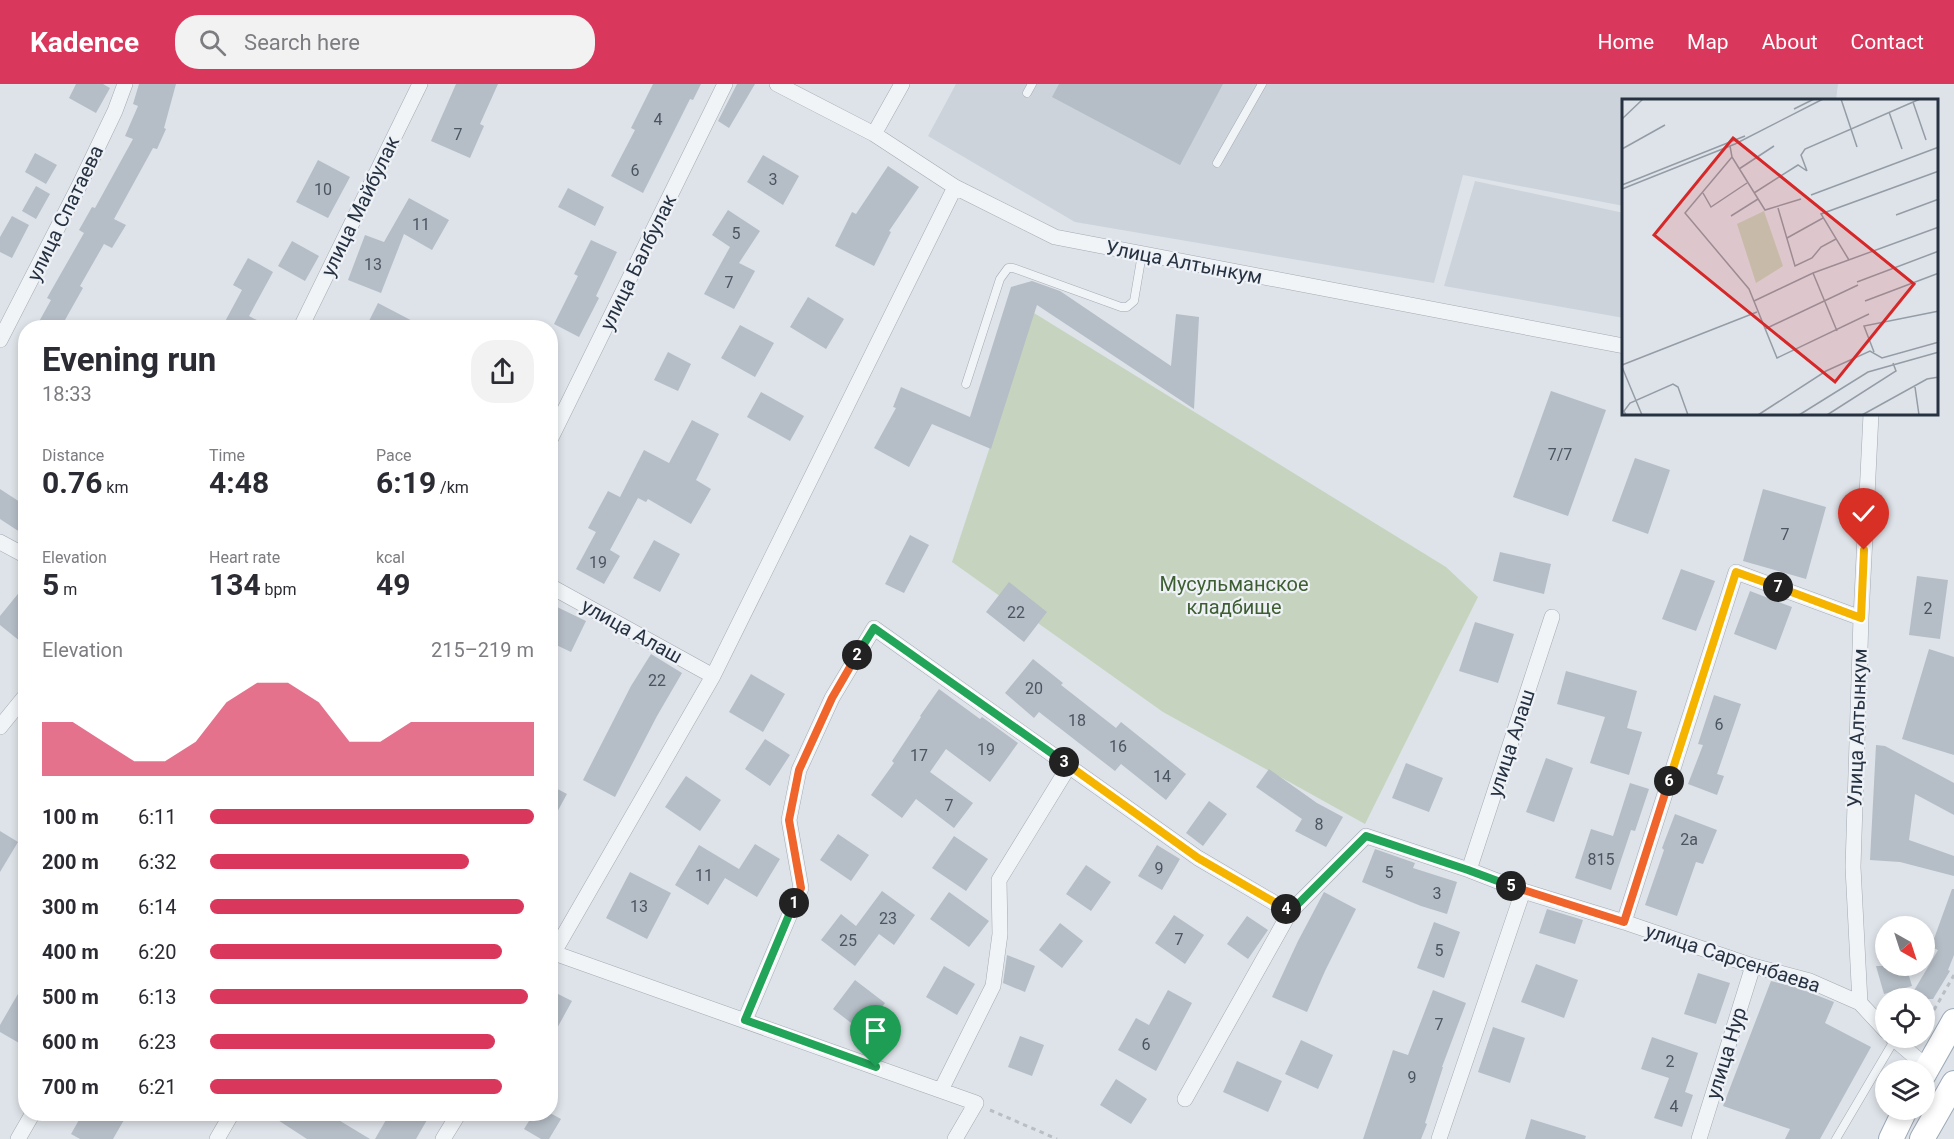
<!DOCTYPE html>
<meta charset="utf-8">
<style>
:root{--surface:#fff;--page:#f2f2f3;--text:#2b2b33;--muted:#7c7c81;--accent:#da375c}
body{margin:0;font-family:Roboto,sans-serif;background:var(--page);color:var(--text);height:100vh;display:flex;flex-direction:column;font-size:22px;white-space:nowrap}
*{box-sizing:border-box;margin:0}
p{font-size:20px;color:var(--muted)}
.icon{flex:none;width:33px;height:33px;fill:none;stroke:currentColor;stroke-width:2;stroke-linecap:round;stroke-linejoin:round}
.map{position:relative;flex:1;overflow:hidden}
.sheet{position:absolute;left:18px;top:236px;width:540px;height:801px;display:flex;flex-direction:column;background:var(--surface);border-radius:24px;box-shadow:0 3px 9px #0003}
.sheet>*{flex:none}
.needle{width:39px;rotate:141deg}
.buttons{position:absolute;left:1875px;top:832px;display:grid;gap:12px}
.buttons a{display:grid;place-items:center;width:60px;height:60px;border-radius:50%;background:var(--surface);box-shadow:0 3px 9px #0003;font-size:30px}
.pin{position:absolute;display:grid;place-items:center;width:51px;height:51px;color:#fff;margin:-62px -26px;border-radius:50% 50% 50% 0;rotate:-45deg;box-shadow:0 0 6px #0007}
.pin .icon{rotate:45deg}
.km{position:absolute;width:30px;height:30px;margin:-15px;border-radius:50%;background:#222;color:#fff;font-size:16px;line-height:30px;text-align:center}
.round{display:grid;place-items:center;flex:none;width:63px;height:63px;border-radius:24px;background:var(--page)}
.head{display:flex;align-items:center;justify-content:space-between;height:102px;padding:0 24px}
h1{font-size:33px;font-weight:700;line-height:45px}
.metrics{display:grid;grid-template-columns:repeat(3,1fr);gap:9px;height:102px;padding:6px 24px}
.metrics div{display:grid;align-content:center}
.metrics b{font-size:30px;font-weight:700}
.metrics small{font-size:16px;font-weight:400}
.metrics p{font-size:16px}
.chart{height:168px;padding:12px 24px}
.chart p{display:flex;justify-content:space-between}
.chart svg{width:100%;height:108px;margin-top:6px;fill:var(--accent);opacity:.7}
ul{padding:0 24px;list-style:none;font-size:20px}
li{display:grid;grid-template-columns:96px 72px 1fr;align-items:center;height:45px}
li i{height:15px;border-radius:8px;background:var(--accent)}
header{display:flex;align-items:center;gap:36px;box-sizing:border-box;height:84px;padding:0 30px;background:var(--accent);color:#fff}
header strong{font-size:28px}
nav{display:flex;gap:33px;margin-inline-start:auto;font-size:21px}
.search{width:420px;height:54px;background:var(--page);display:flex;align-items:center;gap:15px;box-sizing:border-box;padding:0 21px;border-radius:24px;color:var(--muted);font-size:22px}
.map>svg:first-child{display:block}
</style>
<header>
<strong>Kadence</strong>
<div class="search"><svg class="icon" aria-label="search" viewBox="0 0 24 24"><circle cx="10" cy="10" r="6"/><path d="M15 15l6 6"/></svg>Search here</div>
<nav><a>Home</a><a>Map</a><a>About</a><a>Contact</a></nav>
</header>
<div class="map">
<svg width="1954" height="1055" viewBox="0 0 1954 1055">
<rect width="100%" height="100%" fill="#dee3e9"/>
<path fill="#ccd3db" d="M956 0H1838L1836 16H1624V122L1463 91 1434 199 1075 138 928 52Z
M1475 97 1624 129V234L1444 202Z"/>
<path fill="#c6d4bf" d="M1034 229 1446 483 1478 513 1365 740 1163 628 952 478Z"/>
<path fill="#b5bdc6" d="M76 0H103L110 4 96 29 69 14Z
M139 0H176L164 44 166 45 157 65 153 64 114 135 126 141 112 164 104 160 80 202 83 204 61 243H36L51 216 47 214 84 149 79 146 92 123 95 124 133 55 125 52 138 22 133 20Z
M456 0H498L480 40 484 42 470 74 431 57Z
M653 0H701L693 16 690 15 643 109 611 92 635 46 631 44Z
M737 0H755L729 44 718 37Z
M1059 0H1223L1180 81 1052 13Z
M35 69 57 81 46 100 25 88Z
M763 71 799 92 783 121 747 98Z
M318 76 350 93 328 134 296 118Z
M888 82 919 103 889 147 891 148 874 182 835 162 852 128 856 130Z
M36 102 50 110 36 135 22 127Z
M568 104 604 123 595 142 558 123Z
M409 114 449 136 432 166 404 150 381 209 348 196 365 151 384 158Z
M728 126 760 147 739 179 755 187 734 225 704 210 730 163 712 151Z
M12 132 29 141 12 174 0 168V153Z
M591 156 617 168 596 212 599 214 579 253 554 240 578 192 574 190Z
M292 157 319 172 305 197 278 182Z
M248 174 273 188 249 232 270 243H222L242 206 233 201Z
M1032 197 1060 207 1171 282 1176 230 1199 233 1194 325 1037 221 991 365 932 340 909 383 874 364 896 324 893 323 901 303 970 333 1011 203Z
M808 213 844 235 826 265 790 243Z
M378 219 424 243H366Z
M740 241 774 259 755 293 721 274Z
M668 268 691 280 678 307 654 296Z
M1551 307 1606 326 1568 432 1513 413Z
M761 308 804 332 790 357 747 333Z
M692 336 719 350 696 396 711 405 691 440 648 415 646 418 638 414 610 466 620 472 604 500 576 485 596 448 588 444 608 407 620 413 644 366 669 379Z
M1635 374 1670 386 1648 450 1612 437Z
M0 405 26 422V452L0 435Z
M1763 405 1826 423 1806 495 1743 477Z
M910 451 929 461 904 509 885 500Z
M654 456 680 470 660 508 633 494Z
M1500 468 1551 480 1544 510 1493 497Z
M1681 485 1715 497 1696 547 1662 535Z
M1917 492 1948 496 1940 555 1909 551Z
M1009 498 1047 528 1024 558 986 528Z
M26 500V562L0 541V532Z
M1750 507 1792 523 1776 566 1734 550Z
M555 522 586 537 571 568 550 558V531Z
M1475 538 1514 550 1498 599 1459 587Z
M1929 565 1954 573V671L1902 655Z
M651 570 682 589 657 632 615 713 583 696 631 602Z
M1033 575 1063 599 1061 601 1116 644 1121 638 1186 690 1166 716 1121 680 1115 687 1039 628 1034 634 1005 609Z
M1566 587 1637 607 1627 644 1642 648 1629 691 1590 679 1605 633 1557 620Z
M751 590 785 610 763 648 729 628Z
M939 605 980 635 982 633 1018 659 990 698 946 665 930 688 973 719 954 744 916 715 902 734 871 711 894 679 892 677 921 633 920 632Z
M1714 611 1741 620 1717 690 1724 692 1717 711 1688 700 1703 661 1698 660Z
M765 655 790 671 770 702 745 685Z
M1876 661 1885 662 1954 699V731L1915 710 1909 756 1954 772V792L1900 778 1870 776Z
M1546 674 1573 684 1554 738 1526 728Z
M1406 679 1443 694 1429 728 1392 714Z
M1269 685 1317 719 1343 733 1326 763 1295 747 1302 735 1256 703Z
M686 692 721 716 700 747 665 723Z
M1630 699 1649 705 1635 747 1631 746 1611 806 1575 794 1591 745 1613 752Z
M550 701 567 710 550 741Z
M1209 717 1227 730 1203 762 1186 749Z
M1675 730 1717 746 1703 780 1696 778 1677 832 1645 821 1664 766 1662 764Z
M0 747 18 758 0 788Z
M838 750 869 771 851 797 820 776Z
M954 752 988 775 966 807 932 784Z
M755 760 780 775 757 813 725 794 708 821 675 801 699 761 739 785Z
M1157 761 1180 775 1162 806 1138 792Z
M1375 765 1415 779 1413 784 1457 798 1447 830 1421 822 1362 798Z
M1086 781 1111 798 1091 827 1066 810Z
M630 788 671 809 647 855 606 834Z
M1952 805H1954V871L1948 886 1950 887 1933 915H1909L1938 866 1931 863Z
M882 807 915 831 894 861 879 850 855 882 821 856 841 830 856 842Z
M949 808 989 837 969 863 930 835Z
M1324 808 1356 825 1325 887 1307 928 1272 913 1298 857Z
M1547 825 1583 836 1575 860 1539 849Z
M1174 831 1204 851 1185 880 1155 859Z
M1247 832 1268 846 1248 875 1227 860Z
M1434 838 1460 848 1444 894 1417 884Z
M1060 839 1083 857 1062 884 1039 866Z
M1007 871 1035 882 1025 908 1003 899Z
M1536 880 1578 896 1564 934 1521 918Z
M944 882 975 900 957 931 926 913Z
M1876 882H1906L1912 902 1884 910Z
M1698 889 1730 899 1716 940 1684 930Z
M26 896V963L0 948V941Z
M855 896 885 919 863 948 833 925Z
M1771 897 1798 904 1834 918 1825 939 1871 963 1820 1055H1785L1790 1045 1723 1022Z
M550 906 572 917 550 957Z
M1168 906 1192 919 1156 987 1118 966 1136 934 1149 941Z
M1433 906 1466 919 1442 983H1443L1425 1039 1427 1040 1421 1055H1363L1393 966 1408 971Z
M1493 943 1525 954 1510 999 1478 988Z
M1020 952 1044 961 1032 992 1008 983Z
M1652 953 1698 969 1685 1008 1693 1011 1682 1043 1654 1034 1669 994 1641 985Z
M1301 956 1333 971 1318 1005 1285 990Z
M1237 977 1282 997 1268 1028 1223 1008Z
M1116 995 1147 1015 1131 1040 1100 1021Z
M83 1029H128L113 1055H80L71 1050Z
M267 1029H327L370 1055H307Z
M390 1029H431L416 1055H375Z
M534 1029H550L561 1035 549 1055H541L524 1045Z
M1531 1035 1586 1052 1585 1055H1525Z"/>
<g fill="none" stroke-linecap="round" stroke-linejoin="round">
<defs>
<path id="service" d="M1027 9 1032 0
M1217 79 1262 0
M966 300 1000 195 1008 184H1013L1121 223H1127L1134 217 1142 170
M1836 1055 1895 955"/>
<path id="minor" d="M777 0 874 50 955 103 1055 153 1624 262
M874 50 902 0
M301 243 420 0
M0 256 79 102 115 27 125 0
M1871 330 1861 534 1853 783 1860 919 1886 947
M550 356 725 0
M0 458 26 472
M550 502 713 592
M0 643 26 611
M1469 786 1552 533
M1624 838 1736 488 1861 534
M554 869 976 1019 955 1055
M550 875 713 592 955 103
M745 936 801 804 789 736 799 686 832 614 874 544 1198 774 1290 828
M1893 954 1928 984
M941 1006 993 902 1000 850 999 796 1069 682
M1185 1015 1290 828 1366 752 1469 786 1523 807 1624 838 1753 882 1810 897 1860 919
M18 1055 33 1029
M217 1055 232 1029
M443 1055 459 1029
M1439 1055 1523 807
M1699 1055 1753 882"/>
<path id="primary" d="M1924 990 1954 937
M1891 1055 1905 1026
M1922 1055 1954 999"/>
</defs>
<use href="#service" stroke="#a3aab3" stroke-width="9"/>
<use href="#minor" stroke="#a3aab3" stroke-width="16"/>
<use href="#primary" stroke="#9ca9b6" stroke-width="26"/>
<path stroke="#b8bec4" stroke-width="3" stroke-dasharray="4.5 4.5" stroke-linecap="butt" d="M1934 926 1954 891
M990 1026 1057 1055"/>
<use href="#service" stroke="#f1f4f7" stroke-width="8"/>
<use href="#minor" stroke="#f1f4f7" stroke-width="15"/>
<use href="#primary" stroke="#fff" stroke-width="24"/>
</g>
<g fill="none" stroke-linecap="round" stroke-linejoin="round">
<defs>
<path id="split-1" d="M794 819 745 936 876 983"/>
<path id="split-2" d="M794 819 801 804 789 736 799 686 832 614 857 571"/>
<path id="split-3" d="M857 571 874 544 1064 678"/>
<path id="split-4" d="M1064 678 1198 774 1286 825"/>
<path id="split-5" d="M1286 825 1290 828 1366 752 1468 786 1511 802"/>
<path id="split-6" d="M1511 802 1624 838 1669 697"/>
<path id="split-7" d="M1669 697 1736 488 1778 503"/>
<path id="split-8" d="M1778 503 1861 534 1864 466"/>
</defs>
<use href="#split-1" stroke="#fff" stroke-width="12"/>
<use href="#split-2" stroke="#fff" stroke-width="12"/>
<use href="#split-3" stroke="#fff" stroke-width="12"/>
<use href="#split-4" stroke="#fff" stroke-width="12"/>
<use href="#split-5" stroke="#fff" stroke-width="12"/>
<use href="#split-6" stroke="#fff" stroke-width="12"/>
<use href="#split-7" stroke="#fff" stroke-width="12"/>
<use href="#split-8" stroke="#fff" stroke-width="12"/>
<use href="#split-1" stroke="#22a559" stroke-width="8"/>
<use href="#split-2" stroke="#f0652b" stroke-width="8"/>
<use href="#split-3" stroke="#22a559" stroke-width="8"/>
<use href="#split-4" stroke="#f5b400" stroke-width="8"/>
<use href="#split-5" stroke="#22a559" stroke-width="8"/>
<use href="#split-6" stroke="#f0652b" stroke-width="8"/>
<use href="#split-7" stroke="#f5b400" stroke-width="8"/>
<use href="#split-8" stroke="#f5b400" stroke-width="8"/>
</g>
<g text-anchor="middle" stroke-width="4.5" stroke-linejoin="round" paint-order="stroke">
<g font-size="16" fill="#4a5562">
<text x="658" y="41">4</text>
<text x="458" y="56">7</text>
<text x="635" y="92">6</text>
<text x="773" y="101">3</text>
<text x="323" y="111">10</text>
<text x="421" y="146">11</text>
<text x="736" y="155">5</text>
<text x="373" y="186">13</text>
<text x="729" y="204">7</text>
<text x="1560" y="376">7/7</text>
<text x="1785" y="456">7</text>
<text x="598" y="484">19</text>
<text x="1928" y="530">2</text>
<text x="1016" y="534">22</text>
<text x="657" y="602">22</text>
<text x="1034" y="610">20</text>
<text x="1077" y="642">18</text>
<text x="1719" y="646">6</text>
<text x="1118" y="668">16</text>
<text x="986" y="671">19</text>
<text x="919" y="677">17</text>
<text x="1162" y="698">14</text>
<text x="949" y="727">7</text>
<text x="1319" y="746">8</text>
<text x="1689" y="761">2а</text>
<text x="1601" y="781">815</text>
<text x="1159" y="790">9</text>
<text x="1389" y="794">5</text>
<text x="704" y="797">11</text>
<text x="1437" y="815">3</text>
<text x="639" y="828">13</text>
<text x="888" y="840">23</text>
<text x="1179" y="861">7</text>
<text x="848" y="862">25</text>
<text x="1439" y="872">5</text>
<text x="1439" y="946">7</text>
<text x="1146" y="966">6</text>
<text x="1670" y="983">2</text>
<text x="1412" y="999">9</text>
<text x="1674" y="1028">4</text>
</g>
<g font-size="20" fill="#263241" stroke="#eef2f7">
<text transform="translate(360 122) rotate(-64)" y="7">улица Майбулак</text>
<text transform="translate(65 129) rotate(-64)" y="7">улица Спатаева</text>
<text transform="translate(638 178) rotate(-64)" y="7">улица Балбулак</text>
<text transform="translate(1184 178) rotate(11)" y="7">Улица Алтынкум</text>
<text transform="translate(632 547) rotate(29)" y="7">улица Алаш</text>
<text transform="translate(1857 644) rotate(-88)" y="7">Улица Алтынкум</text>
<text transform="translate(1511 659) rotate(-72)" y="7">улица Алаш</text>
<text transform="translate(1733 874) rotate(18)" y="7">улица Сарсенбаева</text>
<text transform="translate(1726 969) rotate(-73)" y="7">улица Нур</text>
</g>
<g font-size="20" fill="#3e5e32" stroke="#eef2f7">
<text x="1234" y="507">Мусульманское<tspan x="1234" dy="23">кладбище</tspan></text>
</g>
</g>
<g transform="translate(1622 15)">
<rect width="316" height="316" fill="#dee3e9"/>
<path d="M142 112 161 167 134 184 115 125Z" fill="#c6d4bf"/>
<path fill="none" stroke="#949ca6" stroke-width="1.5" d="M219 0 235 48M291 3 304 41M172 10 192 0M267 13 280 50M0 20 21 0M108 47 110 58 63 114 127 190 155 259 247 215M0 50 43 26M110 58 143 111 179 100M117 70 152 47M185 72 179 56 183 50 298 0M0 86 123 37M0 90 113 45 201 0M81 94 89 108 125 84M132 94 176 66 185 72M189 96 317 48M156 109 173 167 190 159 199 148 214 140M274 116 317 100M109 117 136 100M165 139 201 119M227 161 199 115 317 72M191 174 215 232M235 183 317 152M132 202 191 174 317 128M243 202 317 174M143 230 236 186M252 253 242 227 317 212M0 266 135 213M0 268 20 316M293 288 297 316M4 316 2 312 8 304 51 285 56 288 66 316M136 316 204 272 248 252 260 259 317 243M177 316 246 273 317 253M205 316 274 272 271 264M240 316 305 280 317 278"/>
<path fill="#d62828" fill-opacity="0.15" stroke="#d62828" stroke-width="3" d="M111 39 292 185 213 283 32 136Z"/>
<rect width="316" height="316" fill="none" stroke="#263241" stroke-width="3"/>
</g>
</svg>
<div class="buttons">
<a><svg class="needle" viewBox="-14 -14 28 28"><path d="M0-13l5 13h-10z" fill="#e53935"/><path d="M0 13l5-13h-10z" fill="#7c7c81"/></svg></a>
<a><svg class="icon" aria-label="locate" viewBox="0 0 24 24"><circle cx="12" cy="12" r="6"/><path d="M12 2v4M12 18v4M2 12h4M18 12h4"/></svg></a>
<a><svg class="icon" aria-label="layers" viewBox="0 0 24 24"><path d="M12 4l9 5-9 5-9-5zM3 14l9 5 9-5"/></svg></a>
</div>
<div class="pin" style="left:876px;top:983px;background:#1e9e55"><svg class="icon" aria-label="arrive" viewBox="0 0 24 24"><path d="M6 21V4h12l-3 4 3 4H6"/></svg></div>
<div class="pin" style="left:1864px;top:466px;background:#d93025"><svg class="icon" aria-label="check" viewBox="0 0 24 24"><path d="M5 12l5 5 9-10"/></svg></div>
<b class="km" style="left:794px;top:819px">1</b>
<b class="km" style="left:857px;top:571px">2</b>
<b class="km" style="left:1064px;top:678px">3</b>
<b class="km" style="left:1286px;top:825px">4</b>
<b class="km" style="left:1511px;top:802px">5</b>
<b class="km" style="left:1669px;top:697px">6</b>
<b class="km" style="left:1778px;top:503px">7</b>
<section class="sheet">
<div class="head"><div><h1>Evening run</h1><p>18:33</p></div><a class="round"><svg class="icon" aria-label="share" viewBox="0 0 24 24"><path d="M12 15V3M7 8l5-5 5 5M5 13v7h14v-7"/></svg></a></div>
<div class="metrics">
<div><p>Distance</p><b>0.76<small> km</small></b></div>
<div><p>Time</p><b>4:48</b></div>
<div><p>Pace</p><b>6:19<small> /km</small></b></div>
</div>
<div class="metrics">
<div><p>Elevation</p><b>5<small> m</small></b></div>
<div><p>Heart rate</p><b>134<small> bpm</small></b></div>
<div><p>kcal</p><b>49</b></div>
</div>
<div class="chart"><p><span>Elevation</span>215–219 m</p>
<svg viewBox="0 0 160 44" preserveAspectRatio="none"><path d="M0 44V22L10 22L20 30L30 38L40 38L50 30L60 14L70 6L80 6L90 14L100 30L110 30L120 22L130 22L140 22L150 22L160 22V44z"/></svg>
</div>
<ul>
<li><b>100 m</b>6:11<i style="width:100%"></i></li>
<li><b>200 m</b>6:32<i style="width:80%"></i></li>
<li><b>300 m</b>6:14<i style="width:97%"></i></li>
<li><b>400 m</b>6:20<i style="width:90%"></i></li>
<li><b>500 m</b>6:13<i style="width:98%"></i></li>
<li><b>600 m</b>6:23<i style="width:88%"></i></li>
<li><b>700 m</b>6:21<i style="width:90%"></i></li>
</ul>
</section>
</div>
